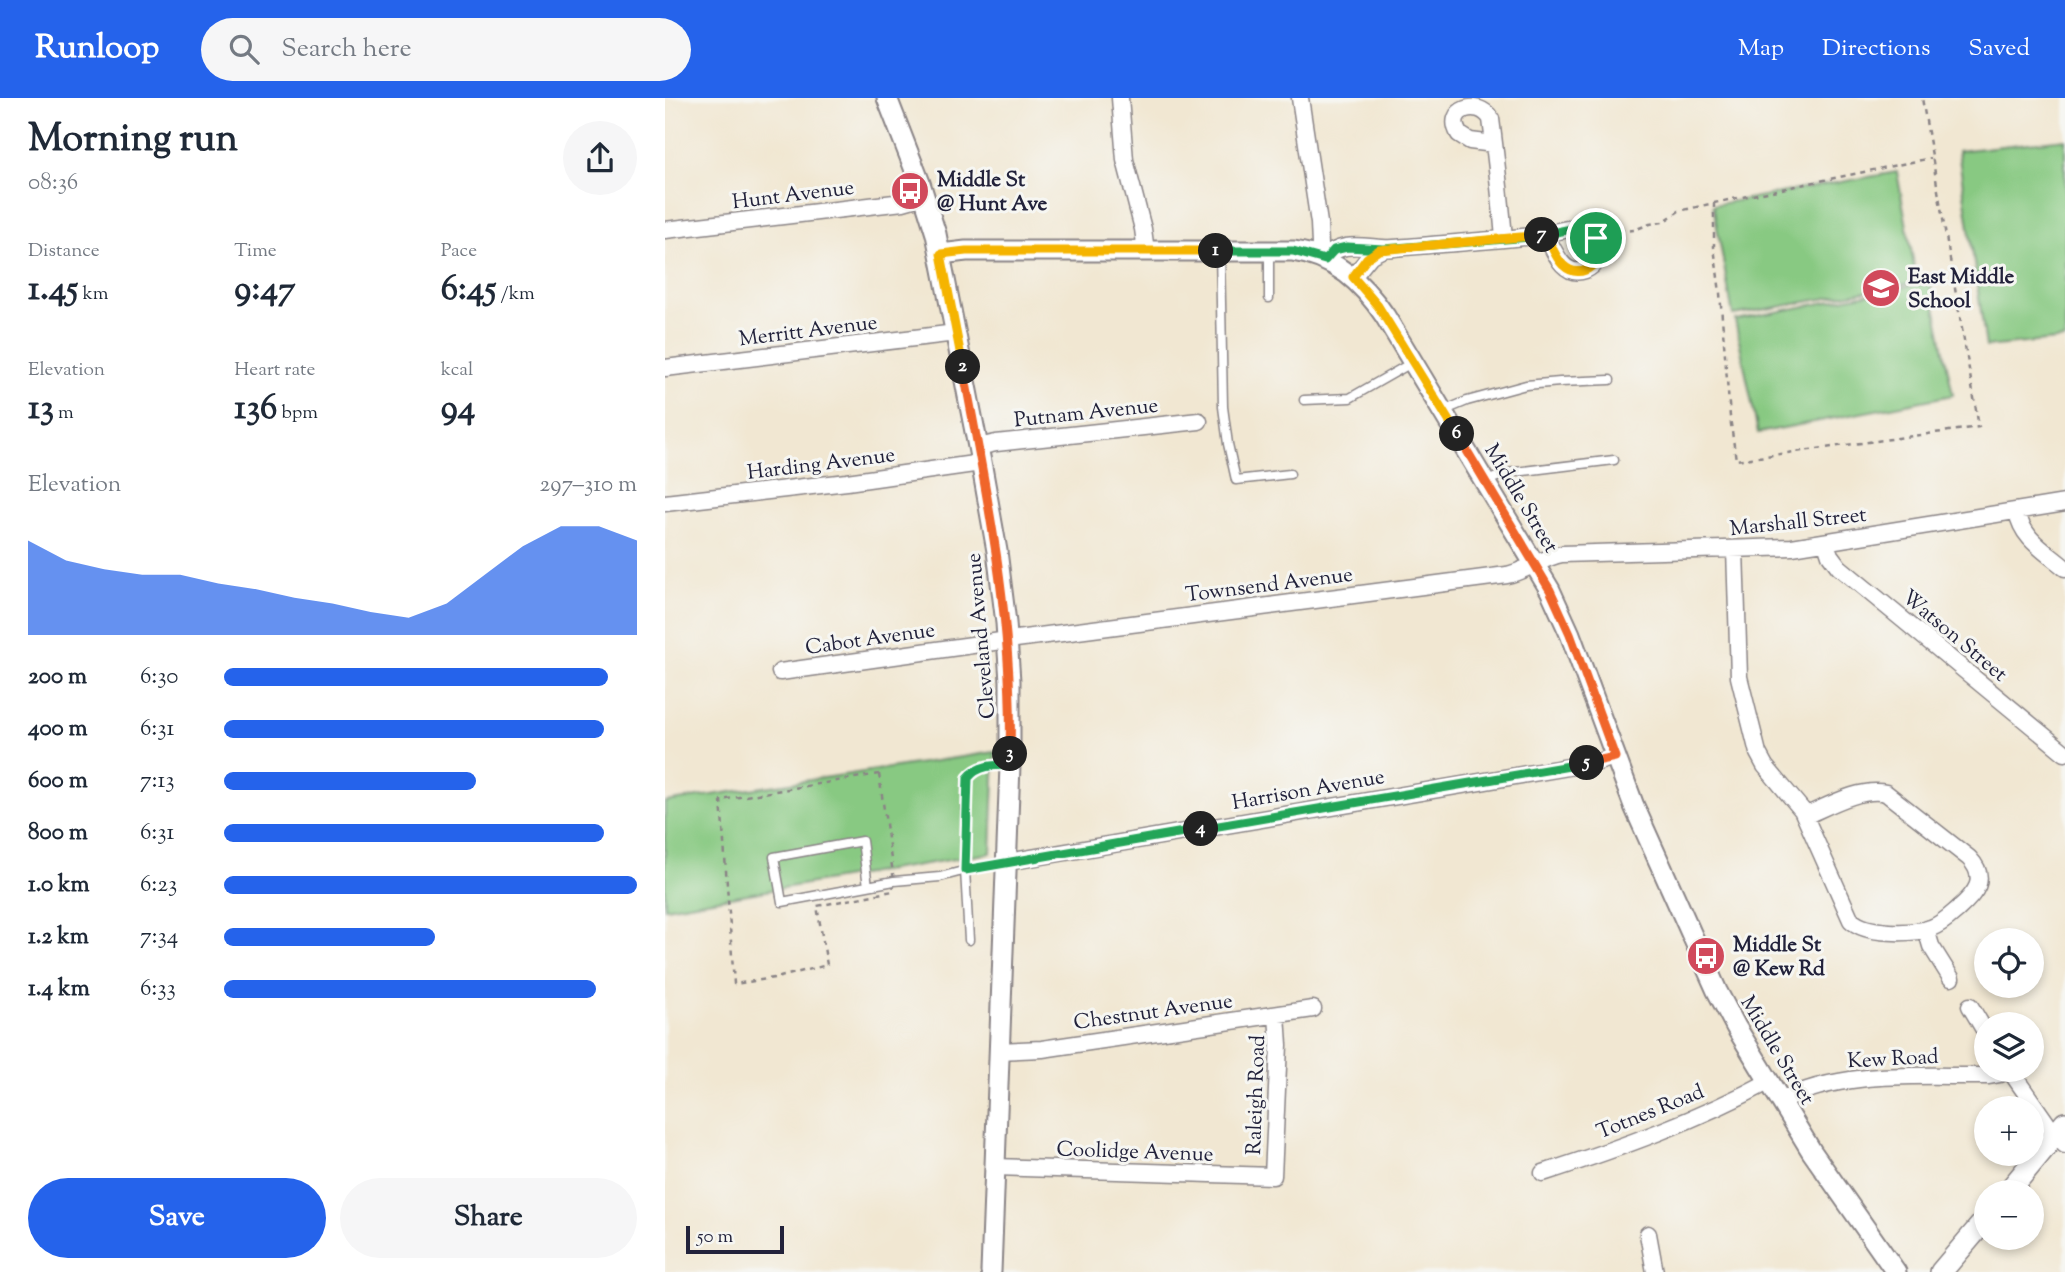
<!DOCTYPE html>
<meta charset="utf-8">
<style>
:root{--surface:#fff;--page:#f6f6f7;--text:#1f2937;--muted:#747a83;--accent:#2563eb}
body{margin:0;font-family:"Sorts Mill Goudy",serif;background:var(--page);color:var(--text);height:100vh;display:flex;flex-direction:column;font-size:26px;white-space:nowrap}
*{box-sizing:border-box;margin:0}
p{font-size:23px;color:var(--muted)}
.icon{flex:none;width:38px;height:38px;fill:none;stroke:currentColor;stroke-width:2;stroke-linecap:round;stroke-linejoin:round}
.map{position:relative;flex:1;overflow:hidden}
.panel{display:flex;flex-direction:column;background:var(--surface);width:665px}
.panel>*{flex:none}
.tools{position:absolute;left:1309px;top:830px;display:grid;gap:14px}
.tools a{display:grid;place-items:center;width:70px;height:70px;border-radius:50%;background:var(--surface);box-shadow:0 4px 10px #0003;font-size:35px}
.scale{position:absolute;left:21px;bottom:18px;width:98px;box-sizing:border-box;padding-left:7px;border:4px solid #22223b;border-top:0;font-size:19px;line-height:24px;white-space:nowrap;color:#22223b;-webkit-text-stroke:5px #f6f6f2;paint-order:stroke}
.pin{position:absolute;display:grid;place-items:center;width:60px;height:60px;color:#fff;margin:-30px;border:4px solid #fff;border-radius:50%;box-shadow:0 2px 7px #0007}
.km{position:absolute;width:35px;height:35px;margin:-18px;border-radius:50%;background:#222;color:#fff;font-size:19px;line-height:35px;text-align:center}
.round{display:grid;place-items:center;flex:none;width:74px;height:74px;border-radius:37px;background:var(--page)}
.headline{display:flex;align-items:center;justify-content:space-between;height:119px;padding:0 28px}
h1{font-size:38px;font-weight:700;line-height:52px}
.stats{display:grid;grid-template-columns:repeat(3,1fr);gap:10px;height:119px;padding:7px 28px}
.stats div{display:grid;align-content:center}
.stats b{font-size:35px;font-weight:700}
.stats small{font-size:19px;font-weight:400}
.stats p{font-size:19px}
.chart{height:196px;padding:14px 28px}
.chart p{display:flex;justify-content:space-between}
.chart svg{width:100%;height:126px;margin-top:7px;fill:var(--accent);opacity:.7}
.action{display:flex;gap:14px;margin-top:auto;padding:14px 28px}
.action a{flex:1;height:80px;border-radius:42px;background:var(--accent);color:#fff;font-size:28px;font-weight:700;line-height:80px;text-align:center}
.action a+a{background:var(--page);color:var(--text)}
ul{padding:0 28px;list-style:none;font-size:23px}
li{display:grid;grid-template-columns:112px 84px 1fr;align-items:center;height:52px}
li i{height:18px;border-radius:9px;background:var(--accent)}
header{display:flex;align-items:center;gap:42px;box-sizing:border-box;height:98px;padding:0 35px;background:var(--accent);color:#fff}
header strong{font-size:33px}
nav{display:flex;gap:38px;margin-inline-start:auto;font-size:24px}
.search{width:490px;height:63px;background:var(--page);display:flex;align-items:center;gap:18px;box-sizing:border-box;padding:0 24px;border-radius:38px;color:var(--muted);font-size:26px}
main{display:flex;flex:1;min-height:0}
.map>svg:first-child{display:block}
</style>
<header>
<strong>Runloop</strong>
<div class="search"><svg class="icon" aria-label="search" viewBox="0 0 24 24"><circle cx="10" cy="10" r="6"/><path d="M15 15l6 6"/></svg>Search here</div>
<nav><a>Map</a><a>Directions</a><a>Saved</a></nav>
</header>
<main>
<section class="panel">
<div class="headline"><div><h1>Morning run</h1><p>08:36</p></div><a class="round"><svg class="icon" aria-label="share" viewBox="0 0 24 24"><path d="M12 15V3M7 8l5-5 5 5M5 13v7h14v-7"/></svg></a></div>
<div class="stats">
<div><p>Distance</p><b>1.45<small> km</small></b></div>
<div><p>Time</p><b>9:47</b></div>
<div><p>Pace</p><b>6:45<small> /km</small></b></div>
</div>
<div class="stats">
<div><p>Elevation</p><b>13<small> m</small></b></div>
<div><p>Heart rate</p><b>136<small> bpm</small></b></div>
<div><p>kcal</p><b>94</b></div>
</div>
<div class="chart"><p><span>Elevation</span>297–310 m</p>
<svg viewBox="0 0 160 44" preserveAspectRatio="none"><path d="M0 44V11L10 18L20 21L30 23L40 23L50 26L60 28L70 31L80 33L90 36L100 38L110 33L120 23L130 13L140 6L150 6L160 11V44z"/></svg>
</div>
<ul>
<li><b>200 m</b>6:30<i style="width:93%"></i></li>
<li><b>400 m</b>6:31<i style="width:92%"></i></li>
<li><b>600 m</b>7:13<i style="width:61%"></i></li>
<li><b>800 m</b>6:31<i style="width:92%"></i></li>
<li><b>1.0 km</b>6:23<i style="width:100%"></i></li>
<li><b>1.2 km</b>7:34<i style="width:51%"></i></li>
<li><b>1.4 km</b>6:33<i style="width:90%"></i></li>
</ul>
<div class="action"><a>Save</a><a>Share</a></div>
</section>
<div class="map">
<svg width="1400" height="1174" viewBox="0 0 1400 1174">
<rect width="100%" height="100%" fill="#f6f6f2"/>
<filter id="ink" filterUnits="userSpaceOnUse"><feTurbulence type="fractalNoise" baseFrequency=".0143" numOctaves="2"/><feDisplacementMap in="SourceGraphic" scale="14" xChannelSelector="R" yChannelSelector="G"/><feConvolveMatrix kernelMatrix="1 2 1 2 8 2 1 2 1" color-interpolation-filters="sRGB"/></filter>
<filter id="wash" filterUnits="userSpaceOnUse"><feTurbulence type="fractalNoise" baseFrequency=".00686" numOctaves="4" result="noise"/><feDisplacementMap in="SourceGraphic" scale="28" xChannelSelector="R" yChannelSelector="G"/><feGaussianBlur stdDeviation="1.57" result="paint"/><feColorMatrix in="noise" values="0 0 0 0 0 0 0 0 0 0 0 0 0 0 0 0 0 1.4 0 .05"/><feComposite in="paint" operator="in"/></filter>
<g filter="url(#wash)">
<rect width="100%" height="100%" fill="#f1e7d2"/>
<path fill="#88c982" stroke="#55765e" stroke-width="2" d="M1400 41V241L1321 249 1293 53Z
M1232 74 1252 184 1068 217 1048 107Z
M1265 184 1288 297 1093 335 1070 222Z
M330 654 326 755 0 810V704Z"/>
</g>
<g filter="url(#ink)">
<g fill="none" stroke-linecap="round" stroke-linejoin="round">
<defs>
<path id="service" d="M555 153 558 309 563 346 571 382 625 376
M604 153V200
M639 302 685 300 748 264
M778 313 802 303 861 287 895 284 945 282
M822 383 842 375 949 362
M203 788 197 743 109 759 117 804 229 783 275 779 309 770 342 764
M304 842 300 772 302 685C307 667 327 667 343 667"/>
<path id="minor" d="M455 0 460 62 478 131 481 153
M635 0 654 125 655 147 652 159
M829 46 805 43 794 36C779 11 814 0 826 21 831 61 836 101 839 141
M0 132 238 104 259 98
M660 162C675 139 707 152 729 150 775 146 822 143 868 138 883 137 900 129 915 130 937 132 941 164 920 172 898 180 889 152 881 137
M688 179 706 157 718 151
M0 270 291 235
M313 349 331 345 534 323
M0 405 182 384 316 365
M1352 413C1357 441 1379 452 1400 470
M1161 445 1165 457 1174 469 1400 655
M1070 451 1074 579 1093 655 1100 668 1137 712 1186 822C1201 837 1247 836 1266 830 1277 826 1285 818 1293 811 1310 796 1324 781 1304 760L1221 695C1196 689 1163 708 1140 718
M115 574 343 542 842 477C861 473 877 460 897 456L1127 449 1400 405
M342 764 933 664 950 659
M1261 831 1266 848 1286 880
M1305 908 1321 935
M334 953 377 951 648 911
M1344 971 1390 1037 1400 1047
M1116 1003C1177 971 1256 979 1324 978L1335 976 1344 972
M330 1069 608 1078 614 947 612 917
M878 1075C955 1050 1033 1022 1105 983
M983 1136 990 1174"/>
<path id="tertiary" d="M222 0 255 85 271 136 317 369 332 453 341 525 345 583V667L326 1174
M276 156 301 153H628C670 159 697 184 720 218L885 492 905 536 969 708 1052 893 1071 929 1147 1054 1231 1174"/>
<path id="secondary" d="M1343 1094 1400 1025
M1276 1174 1321 1121"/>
</defs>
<use href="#service" stroke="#8a8486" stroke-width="11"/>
<use href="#minor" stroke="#8a8486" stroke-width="19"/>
<use href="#tertiary" stroke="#8a8486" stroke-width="23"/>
<use href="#secondary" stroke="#8a8486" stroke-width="24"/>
<path stroke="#8a8486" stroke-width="2.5" stroke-dasharray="5 5" stroke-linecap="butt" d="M1049 105V149L1055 195 1065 319 1071 362 1314 329 1257 0
M944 134 969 132 985 126 998 124 1014 113 1049 105 1266 60
M214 676 229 783 228 793 152 808 162 867 115 879 69 886 56 702Z"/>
<use href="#service" stroke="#fff" stroke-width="8"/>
<use href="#minor" stroke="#fff" stroke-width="16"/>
<use href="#tertiary" stroke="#fff" stroke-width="19"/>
<use href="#secondary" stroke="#fff" stroke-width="21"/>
</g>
</g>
<g fill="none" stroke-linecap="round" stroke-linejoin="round" filter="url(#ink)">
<defs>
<path id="split-1" d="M551 153H628L660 162 669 152 682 149 719 151 865 139 912 130 922 132 931 140"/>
<path id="split-2" d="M298 269 276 156 301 153H551"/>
<path id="split-3" d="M298 269C322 397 349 524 345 656"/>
<path id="split-4" d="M345 656V667C329 667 313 667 303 680L300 772 536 731"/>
<path id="split-5" d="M536 731 922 665"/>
<path id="split-6" d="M792 336 885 492 905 536 950 659 922 665"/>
<path id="split-7" d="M792 336 713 208 688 179 702 160 714 152 877 137"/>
<path id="split-8" d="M877 137H881C886 146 890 159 898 167 917 185 942 163 931 140"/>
</defs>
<use href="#split-1" stroke="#fff" stroke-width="14"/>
<use href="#split-2" stroke="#fff" stroke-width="14"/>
<use href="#split-3" stroke="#fff" stroke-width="14"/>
<use href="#split-4" stroke="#fff" stroke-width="14"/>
<use href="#split-5" stroke="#fff" stroke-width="14"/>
<use href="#split-6" stroke="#fff" stroke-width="14"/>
<use href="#split-7" stroke="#fff" stroke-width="14"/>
<use href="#split-8" stroke="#fff" stroke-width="14"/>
<use href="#split-1" stroke="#22a559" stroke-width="9"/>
<use href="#split-2" stroke="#f5b400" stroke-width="9"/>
<use href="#split-3" stroke="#f0652b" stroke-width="9"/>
<use href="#split-4" stroke="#22a559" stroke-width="9"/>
<use href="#split-5" stroke="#22a559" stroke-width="9"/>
<use href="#split-6" stroke="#f0652b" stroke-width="9"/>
<use href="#split-7" stroke="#f5b400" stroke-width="9"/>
<use href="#split-8" stroke="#f5b400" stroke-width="9"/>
</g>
<defs>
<symbol id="bus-disc" viewBox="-11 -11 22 22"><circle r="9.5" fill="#d1495b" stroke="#f6f6f2"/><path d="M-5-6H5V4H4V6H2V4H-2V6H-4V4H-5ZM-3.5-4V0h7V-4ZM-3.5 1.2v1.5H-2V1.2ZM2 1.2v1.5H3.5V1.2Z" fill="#fff"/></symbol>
<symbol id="school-disc" viewBox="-11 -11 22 22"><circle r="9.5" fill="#d1495b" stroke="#f6f6f2"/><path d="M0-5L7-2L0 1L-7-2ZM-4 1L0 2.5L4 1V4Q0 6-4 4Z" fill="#fff"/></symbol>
</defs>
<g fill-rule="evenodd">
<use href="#bus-disc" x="223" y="71" width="44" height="44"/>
<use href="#school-disc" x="1194" y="168" width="44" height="44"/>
<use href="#bus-disc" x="1019" y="836" width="44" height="44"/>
</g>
<g text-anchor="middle" stroke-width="6" stroke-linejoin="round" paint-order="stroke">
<g font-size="21" font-weight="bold" fill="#22223b" stroke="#f6f6f2" text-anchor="start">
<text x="272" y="88">Middle St<tspan x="272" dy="24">@ Hunt Ave</tspan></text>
<text x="1243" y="185">East Middle<tspan x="1243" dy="24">School</tspan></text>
<text x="1068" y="853">Middle St<tspan x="1068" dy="24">@ Kew Rd</tspan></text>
</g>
<g font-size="21" fill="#22223b" stroke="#f6f6f2">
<text transform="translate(128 96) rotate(-7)" y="7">Hunt Avenue</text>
<text transform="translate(143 232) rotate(-7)" y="7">Merritt Avenue</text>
<text transform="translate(421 314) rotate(-6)" y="7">Putnam Avenue</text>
<text transform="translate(156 365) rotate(-7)" y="7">Harding Avenue</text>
<text transform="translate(857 400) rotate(59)" y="7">Middle Street</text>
<text transform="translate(1133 423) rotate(-6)" y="7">Marshall Street</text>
<text transform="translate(604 486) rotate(-7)" y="7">Townsend Avenue</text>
<text transform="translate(1290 537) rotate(40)" y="7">Watson Street</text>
<text transform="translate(315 538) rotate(-95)" y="7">Cleveland Avenue</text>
<text transform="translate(205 540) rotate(-8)" y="7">Cabot Avenue</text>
<text transform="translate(643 691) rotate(-10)" y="7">Harrison Avenue</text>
<text transform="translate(488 913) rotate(-8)" y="7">Chestnut Avenue</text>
<text transform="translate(1113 952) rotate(59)" y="7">Middle Street</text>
<text transform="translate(1228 960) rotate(-3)" y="7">Kew Road</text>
<text transform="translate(590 997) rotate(-88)" y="7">Raleigh Road</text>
<text transform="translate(985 1013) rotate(-22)" y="7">Totnes Road</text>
<text transform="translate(470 1053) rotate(2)" y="7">Coolidge Avenue</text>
</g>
</g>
</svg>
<div class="tools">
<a><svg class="icon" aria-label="locate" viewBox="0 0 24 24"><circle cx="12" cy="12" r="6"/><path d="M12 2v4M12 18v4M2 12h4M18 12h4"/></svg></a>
<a><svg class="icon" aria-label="layers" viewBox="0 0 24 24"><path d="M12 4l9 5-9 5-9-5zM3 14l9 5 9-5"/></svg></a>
<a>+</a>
<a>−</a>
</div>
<div class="scale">50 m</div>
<div class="pin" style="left:931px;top:140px;background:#1e9e55"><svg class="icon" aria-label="arrive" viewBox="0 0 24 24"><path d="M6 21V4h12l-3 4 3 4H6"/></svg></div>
<b class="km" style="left:551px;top:153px">1</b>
<b class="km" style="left:298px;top:269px">2</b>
<b class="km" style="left:345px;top:656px">3</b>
<b class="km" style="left:536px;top:731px">4</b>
<b class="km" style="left:922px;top:665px">5</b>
<b class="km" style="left:792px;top:336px">6</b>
<b class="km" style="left:877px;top:137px">7</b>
</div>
</main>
